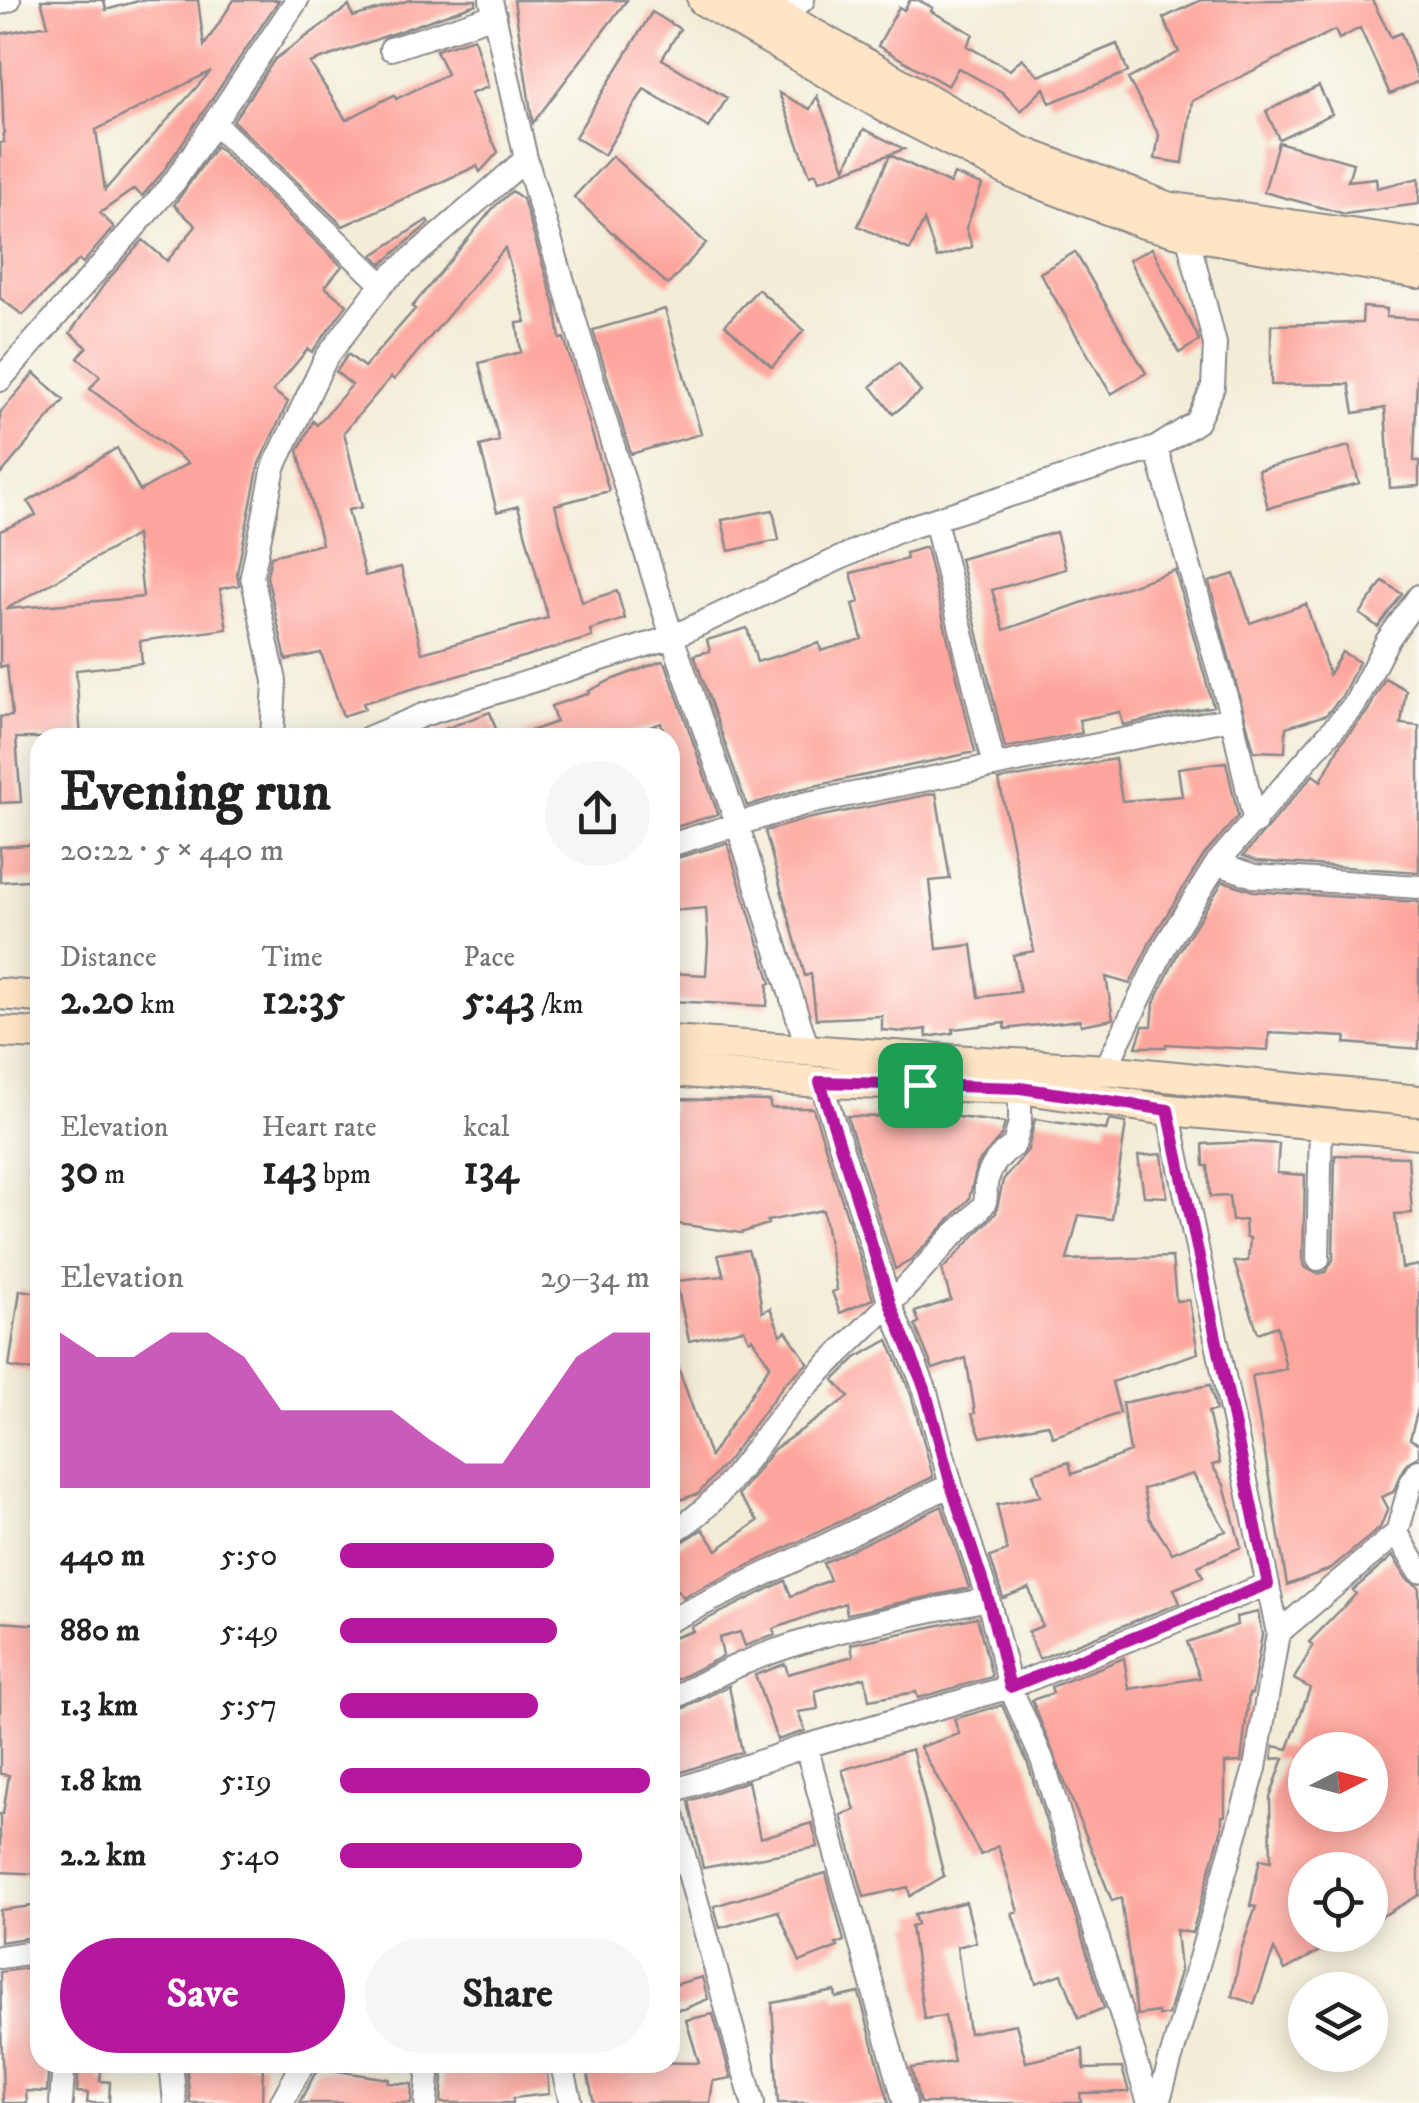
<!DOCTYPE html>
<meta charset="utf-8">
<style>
:root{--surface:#fff;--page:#f6f6f6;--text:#222;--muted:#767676;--accent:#b5179e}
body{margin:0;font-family:"IM FELL DW Pica",serif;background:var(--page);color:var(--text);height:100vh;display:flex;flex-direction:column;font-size:38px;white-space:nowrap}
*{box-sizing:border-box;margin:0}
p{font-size:32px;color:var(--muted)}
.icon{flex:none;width:55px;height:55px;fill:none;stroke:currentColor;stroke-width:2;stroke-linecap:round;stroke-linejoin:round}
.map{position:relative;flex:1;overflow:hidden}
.drawer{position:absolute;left:30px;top:728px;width:650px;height:1345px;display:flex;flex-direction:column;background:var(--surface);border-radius:30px;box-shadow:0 5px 25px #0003}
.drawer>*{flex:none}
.needle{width:65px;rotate:84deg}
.tools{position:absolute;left:1288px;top:1732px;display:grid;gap:20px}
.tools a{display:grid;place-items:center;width:100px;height:100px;border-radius:50%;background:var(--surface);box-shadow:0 5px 25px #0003;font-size:50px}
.pin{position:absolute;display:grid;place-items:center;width:85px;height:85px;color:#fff;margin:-42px;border-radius:20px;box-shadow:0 5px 15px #0006}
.round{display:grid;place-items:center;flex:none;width:105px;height:105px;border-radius:52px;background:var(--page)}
.overview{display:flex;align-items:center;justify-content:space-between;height:170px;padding:0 30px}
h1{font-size:55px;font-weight:700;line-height:75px}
.metrics{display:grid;grid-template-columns:repeat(3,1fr);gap:15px;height:170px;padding:10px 30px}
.metrics div{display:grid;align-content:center}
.metrics b{font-size:42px;font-weight:700}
.metrics small{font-size:28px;font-weight:400}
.metrics p{font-size:28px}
.chart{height:280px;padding:20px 30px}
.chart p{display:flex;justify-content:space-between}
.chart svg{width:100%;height:180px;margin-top:10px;fill:var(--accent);opacity:.7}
.action{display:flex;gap:20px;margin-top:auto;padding:20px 30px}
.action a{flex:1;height:115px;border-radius:60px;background:var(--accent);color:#fff;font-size:40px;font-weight:700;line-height:115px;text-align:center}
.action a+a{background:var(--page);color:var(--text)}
ul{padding:0 30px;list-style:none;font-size:32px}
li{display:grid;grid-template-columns:160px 120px 1fr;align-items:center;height:75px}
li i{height:25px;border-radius:12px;background:var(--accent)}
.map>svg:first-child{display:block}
</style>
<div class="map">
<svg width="1419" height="2103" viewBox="0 0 1419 2103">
<rect width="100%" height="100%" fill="#fdfcf7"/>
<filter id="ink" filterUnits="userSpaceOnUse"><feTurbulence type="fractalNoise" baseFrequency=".01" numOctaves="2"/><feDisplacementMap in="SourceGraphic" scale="20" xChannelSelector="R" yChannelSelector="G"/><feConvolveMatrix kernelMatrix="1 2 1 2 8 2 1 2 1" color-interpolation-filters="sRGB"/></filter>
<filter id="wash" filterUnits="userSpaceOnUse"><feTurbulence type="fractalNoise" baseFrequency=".0048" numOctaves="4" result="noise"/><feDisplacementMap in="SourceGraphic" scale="40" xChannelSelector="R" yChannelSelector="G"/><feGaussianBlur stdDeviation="2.25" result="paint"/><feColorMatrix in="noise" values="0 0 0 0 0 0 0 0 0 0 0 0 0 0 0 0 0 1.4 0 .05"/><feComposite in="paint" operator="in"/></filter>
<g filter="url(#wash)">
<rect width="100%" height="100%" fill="#f3edd8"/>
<g id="blocks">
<path fill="#fda59c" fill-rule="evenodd" d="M41 0H104L106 10 142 0H198L204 46 234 0H279L162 173 142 196 134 189 100 213 114 227 83 263 79 260 23 315 0 298V143L4 142 0 34 48 25ZM211 71 105 190 96 130Z
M410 0H476V4L310 63 346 120 394 95 396 99 447 74 436 50 474 38 488 87 470 94 498 152 480 172 477 166 343 226 233 121 275 59 349 6 353 17Z
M514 0H627L533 123 532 119Z
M910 0H918L933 8 931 11 973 34 967 46 1010 70 1022 58 1039 76 1117 44 1128 72 1050 103 1044 88 1021 111 1002 92 958 68 948 86 878 46 899 7 904 10Z
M1201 0H1372L1391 37 1401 33 1419 81 1390 94 1360 28 1339 39 1335 30 1192 101 1183 163 1155 159 1159 135 1128 79 1179 52 1163 18Z
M652 12 680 29 662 59 727 98 709 128 644 89 604 155 575 137Z
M1319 86 1332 114 1279 139 1266 111Z
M779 93 810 109 817 96 845 168 864 129 904 149 819 181 816 173 810 175Z
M1278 142 1353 163 1348 181 1376 178 1377 188 1419 178V204L1345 214 1264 192Z
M216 146 342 266 325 287 347 305 312 352 308 349 273 391 288 402 259 464 237 573 239 585 220 589 227 629 140 641 142 663 76 670 81 738H16L21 802 0 803V717L12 716 7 665 0 667V531L36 515 28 502 117 448 140 491 188 463 90 389 100 376 78 358 87 347 70 333 105 283 143 240 167 261 196 226 174 205ZM136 535 143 597 6 609Z
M890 155 950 184 954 174 982 185 966 228 972 247 937 258 924 220 910 250 858 226Z
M612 156 706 243 668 285 574 197Z
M512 191 523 199 555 306 560 339 564 338 609 491 555 505 582 602 617 591 625 619 590 630 592 637 363 703 365 709 343 716 321 653 286 660 267 576 271 556 322 544 298 451 313 421 317 425 352 385 336 372 348 354 364 367 415 309 412 307 494 207ZM505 248 526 322 517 323 521 352 479 363 499 441 480 446 497 512 518 506 548 618 422 653 401 567 365 576 348 510 362 507 344 432 391 377 394 380Z
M427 220 429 223 382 264 373 255Z
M1152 248 1197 335 1199 341 1179 353 1129 260Z
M1075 252 1146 373 1111 394 1040 273Z
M758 289 804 330 772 367 725 325Z
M1363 307 1387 309 1386 317 1419 319 1414 461H1419V486L1390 488 1385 408 1354 413 1349 384 1271 385V325L1362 323Z
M665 309 701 434 631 454 593 330Z
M899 363 921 392 893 414 871 386Z
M34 373 64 400 0 475V413Z
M1349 446 1359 483 1268 508 1258 470Z
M773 510 779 540 729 551 722 520Z
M1056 532 1066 569 992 590 1004 630 1175 570 1213 706 1123 725 1120 712 1079 720 1082 733 1005 748 960 559Z
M926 547 975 752 800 789 747 806 694 655 710 651 707 640 747 628 757 662 819 643 821 651 862 639 853 604 859 602 851 573 907 559 906 553Z
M1234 574 1250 623 1306 604 1329 674 1342 652 1359 662 1342 696 1326 715 1286 727 1285 752 1254 751 1209 582Z
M1383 581 1402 594 1378 627 1360 614Z
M662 661 666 664 718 814 673 828 670 820V738H666L661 723 619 738 520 735 556 722 551 706 590 693 589 691 611 680Z
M1385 678 1406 690 1401 724 1419 726V872L1257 861 1243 856 1313 775 1321 781 1341 743 1368 711Z
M490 712 499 738H428V735Z
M1115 759 1122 801 1182 796 1178 768 1226 762 1238 816 1204 855 1152 938 1130 984 1106 977 1113 1019 1081 1025 1080 1020 1005 1029V1023L953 1029V1033L927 1037 926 1029 904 1032 882 1030V1016L816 1019 811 974 805 976 765 831 807 819 936 793 950 879 930 881 937 949 972 945 979 997 1020 992 1013 955 1034 951 999 780Z
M727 843 771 983 768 984 767 1006 670 1001V973L706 975 708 943 706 908 670 911V860Z
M40 844V879L0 882V847Z
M1223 881 1253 891 1419 902V1049L1345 1043 1346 1037 1269 1033 1268 1050 1166 1044V1047H1136L1143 1026H1152L1154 1003 1178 953Z
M670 1099 770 1101V1108H813L873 1299 840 1313 832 1292 837 1290 823 1210 767 1221 768 1224 741 1233 671 1223 675 1196 670 1195Z
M847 1116 950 1119V1116L1005 1123 1001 1136 978 1163 969 1199 910 1261 895 1269Z
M1035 1119 1106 1130 1109 1120 1126 1123 1112 1219 1079 1215 1067 1260 1172 1257 1176 1301 1189 1300 1198 1353 1112 1382 1120 1413 1053 1437 1048 1424 981 1437 972 1414 975 1413 966 1358 933 1369 915 1325 919 1322 915 1312 951 1300 942 1270 996 1213 1003 1180 1028 1150Z
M1250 1142 1279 1144 1277 1173 1305 1175 1303 1260 1305 1267 1317 1274 1326 1272 1333 1260 1335 1155 1408 1157 1412 1213 1395 1214 1402 1268 1419 1265V1405L1410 1439 1419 1444V1456L1407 1463 1393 1492 1382 1497 1388 1508 1380 1528 1330 1569 1287 1585 1252 1376 1286 1369 1277 1326 1258 1333 1234 1262 1248 1261 1250 1238 1246 1237 1245 1220 1232 1221 1229 1196 1210 1197 1208 1166H1204L1203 1144Z
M1162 1154 1167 1197 1144 1196 1138 1156Z
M748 1250 756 1272 762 1312 770 1308 781 1335 786 1331 808 1363 785 1383 728 1460 698 1494 670 1503V1354L673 1353 710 1457 770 1365 752 1338 749 1340 744 1329 689 1341 676 1281 724 1276 718 1255Z
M20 1290 40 1293V1337L35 1371 9 1367Z
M888 1340 911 1394 933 1477 683 1597 670 1581V1550L703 1529 717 1550 758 1521 738 1495 774 1449 849 1397 834 1380 856 1358Z
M1210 1385 1216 1410 1208 1412 1220 1463 1212 1465 1224 1485 1241 1547 1198 1566 1203 1577 1174 1589 1180 1603 1039 1659 1028 1632 1042 1626 1029 1588 1003 1598 990 1557 1007 1551 997 1505 1040 1496 1033 1473 1069 1462 1072 1474 1130 1452 1122 1403ZM1193 1474 1226 1531 1172 1553 1149 1518 1143 1489Z
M942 1506 969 1588 847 1614 845 1603 773 1629 775 1635 745 1646 740 1632 719 1638 723 1656 670 1683V1639L693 1631 691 1627 785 1581 791 1596 830 1580 823 1563Z
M1393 1556 1407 1579 1419 1587V1895L1370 1923V1870H1305V1935H1348L1285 1970 1274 1949 1254 2004 1232 1996 1241 1950 1256 1907 1250 1906 1260 1859 1271 1861 1270 1797 1284 1758 1272 1759 1274 1746 1288 1749 1310 1688 1294 1679 1313 1646 1309 1642 1356 1594 1353 1590ZM1305 1750H1370V1815H1305Z
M1258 1612 1262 1635 1252 1694H1249L1241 1762 1225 1763V1816H1222V1828L1192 1933 1176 1930 1180 1971 1168 2015H1158V2012L1137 2015 1121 1898 1112 1901 1032 1700 1053 1693 1051 1687 1124 1658 1129 1689 1200 1678 1187 1642 1237 1625 1236 1617Z
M977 1617 992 1677 918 1698 916 1692 869 1700 865 1677 815 1691 818 1709 798 1712 805 1731 777 1740 755 1675 785 1664 788 1674 853 1656 851 1644Z
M0 1622 40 1625 34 1752 40 1753V1874L0 1872V1814H3L9 1775 0 1774Z
M729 1686 742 1752 670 1776V1715Z
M1002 1705 1028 1764 1104 2008 1079 2018 1062 1974 1036 1983 1012 1913 1018 1911 998 1846 981 1855 920 1747 959 1734 954 1719Z
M912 1749 944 1876 910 1896 908 1887 864 1897 841 1815 855 1810 842 1770Z
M748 1781 760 1838 812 1823 818 1847 703 1868 689 1801Z
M826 1873 844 1941 836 1944 838 1947 800 1962 778 1911 720 1928 714 1906Z
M966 1902 976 1942 957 1947 969 2033 1016 2024 1026 2062 1083 2049 1084 2069 1122 2068 1129 2092 1080 2093 1081 2103H920L911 2068 954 2062 945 2016 924 2019 911 1926 917 1924 914 1915Z
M40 1905V1936L0 1942V1910Z
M40 1966V2062H49L47 2092 26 2091 27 2103H3L0 1972Z
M702 1977 708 1999 684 2009 670 2010V1986Z
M835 1991 836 1998 859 1993 889 2103H778L772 2003Z
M713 2014 731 2078 713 2081 710 2103H594L586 2067 610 2062 699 2063 686 2020Z
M79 2062H102L100 2081 110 2082 109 2103H87L88 2093 77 2092Z
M186 2062H263L262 2103H190Z
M439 2062H546L549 2094 513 2098V2103H441L443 2078Z
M318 2068 389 2079 388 2083 412 2084 411 2103H299Z"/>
</g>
</g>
<g filter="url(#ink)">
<use href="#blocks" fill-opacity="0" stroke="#8a888a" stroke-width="2.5"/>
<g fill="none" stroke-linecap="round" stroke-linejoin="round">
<defs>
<path id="street" d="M491 0 526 159 590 371 672 637 737 823 809 1053
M0 3 9 0
M783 16 803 0
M391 49 495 15
M214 123 382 284
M0 380 174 182 297 0
M1156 448 1232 718 1255 823
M935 520 994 766
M272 738 275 681 252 576 274 467 326 358 382 284 526 159
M368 738 423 715 672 637 898 531 1156 448 1197 422 1213 387 1215 344 1187 234
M670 845 803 804 1232 718
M1217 863 1254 876 1419 887
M1105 1070 1165 946 1217 863 1355 704 1387 641 1419 596
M821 1082 891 1307 925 1389 951 1485 988 1599 1010 1687 1042 1759 1149 2103
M1318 1259 1321 1124
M670 1533C723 1507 760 1436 799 1394 847 1343 897 1301 943 1246 955 1232 970 1222 981 1208 990 1198 983 1191 987 1180 991 1165 1002 1153 1014 1145L1020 1123V1088
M1397 1533 1419 1571
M670 1620 951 1485
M1278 1633 1397 1533 1411 1483 1419 1471
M670 1700C693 1688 716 1675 739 1665 818 1631 905 1616 988 1599
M806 1746 905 2103
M670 1792 806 1746 1010 1687 1268 1584
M670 1805 753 2103
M0 1957 40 1951
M171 2062 175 2103
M561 2062 571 2103
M61 2103 64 2062
M281 2103 304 2062
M426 2103 428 2077
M1158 2103 1255 1768 1278 1633 1168 1110"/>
<path id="secondary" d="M703 0 889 109 1013 173 1144 223 1187 234 1419 273
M753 0 1019 151 1167 207 1419 244
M0 994 40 997
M0 1032 40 1034
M670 1041 1105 1070 1419 1101
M670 1071 821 1082 1020 1088 1168 1110 1419 1133"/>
</defs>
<use href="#street" stroke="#8a888a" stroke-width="26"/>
<use href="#secondary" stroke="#8a888a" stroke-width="34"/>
<use href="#street" stroke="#fff" stroke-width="22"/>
<use href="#secondary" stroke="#fee5c5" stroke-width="30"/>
</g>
</g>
<g fill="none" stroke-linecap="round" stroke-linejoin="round" filter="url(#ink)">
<defs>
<path id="route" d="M820 1082 1020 1088 1168 1110 1268 1584 1010 1687 988 1598 951 1485 925 1389 891 1306Z"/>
</defs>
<use href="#route" stroke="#fff" stroke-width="20"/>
<use href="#route" stroke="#b5179e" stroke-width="12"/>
</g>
</svg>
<div class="tools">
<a><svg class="needle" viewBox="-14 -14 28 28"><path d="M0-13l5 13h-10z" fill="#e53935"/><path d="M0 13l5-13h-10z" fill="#767676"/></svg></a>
<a><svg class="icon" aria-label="locate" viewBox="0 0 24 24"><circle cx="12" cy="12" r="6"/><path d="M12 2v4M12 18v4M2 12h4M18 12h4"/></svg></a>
<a><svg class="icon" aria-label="layers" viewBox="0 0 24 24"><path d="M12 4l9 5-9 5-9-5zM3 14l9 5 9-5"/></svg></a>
</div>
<div class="pin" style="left:920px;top:1085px;background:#1e9e55"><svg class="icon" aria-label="arrive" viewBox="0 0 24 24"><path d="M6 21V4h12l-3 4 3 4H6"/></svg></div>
<section class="drawer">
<div class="overview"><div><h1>Evening run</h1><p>20:22 · 5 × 440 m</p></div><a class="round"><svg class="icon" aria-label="share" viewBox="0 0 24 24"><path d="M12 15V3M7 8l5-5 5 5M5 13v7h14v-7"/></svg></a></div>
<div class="metrics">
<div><p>Distance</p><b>2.20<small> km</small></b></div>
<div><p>Time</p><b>12:35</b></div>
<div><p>Pace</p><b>5:43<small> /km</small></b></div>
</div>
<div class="metrics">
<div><p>Elevation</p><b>30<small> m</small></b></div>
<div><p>Heart rate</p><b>143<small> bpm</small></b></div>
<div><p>kcal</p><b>134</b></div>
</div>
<div class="chart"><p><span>Elevation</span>29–34 m</p>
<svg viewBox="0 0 160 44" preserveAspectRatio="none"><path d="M0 44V6L10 12L20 12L30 6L40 6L50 12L60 25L70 25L80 25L90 25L100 32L110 38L120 38L130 25L140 12L150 6L160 6V44z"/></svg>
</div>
<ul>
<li><b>440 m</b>5:50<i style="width:69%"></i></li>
<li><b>880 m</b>5:49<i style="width:70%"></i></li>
<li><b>1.3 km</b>5:57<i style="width:64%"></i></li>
<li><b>1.8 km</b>5:19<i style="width:100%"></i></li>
<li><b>2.2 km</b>5:40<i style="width:78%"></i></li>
</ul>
<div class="action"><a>Save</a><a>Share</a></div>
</section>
</div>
